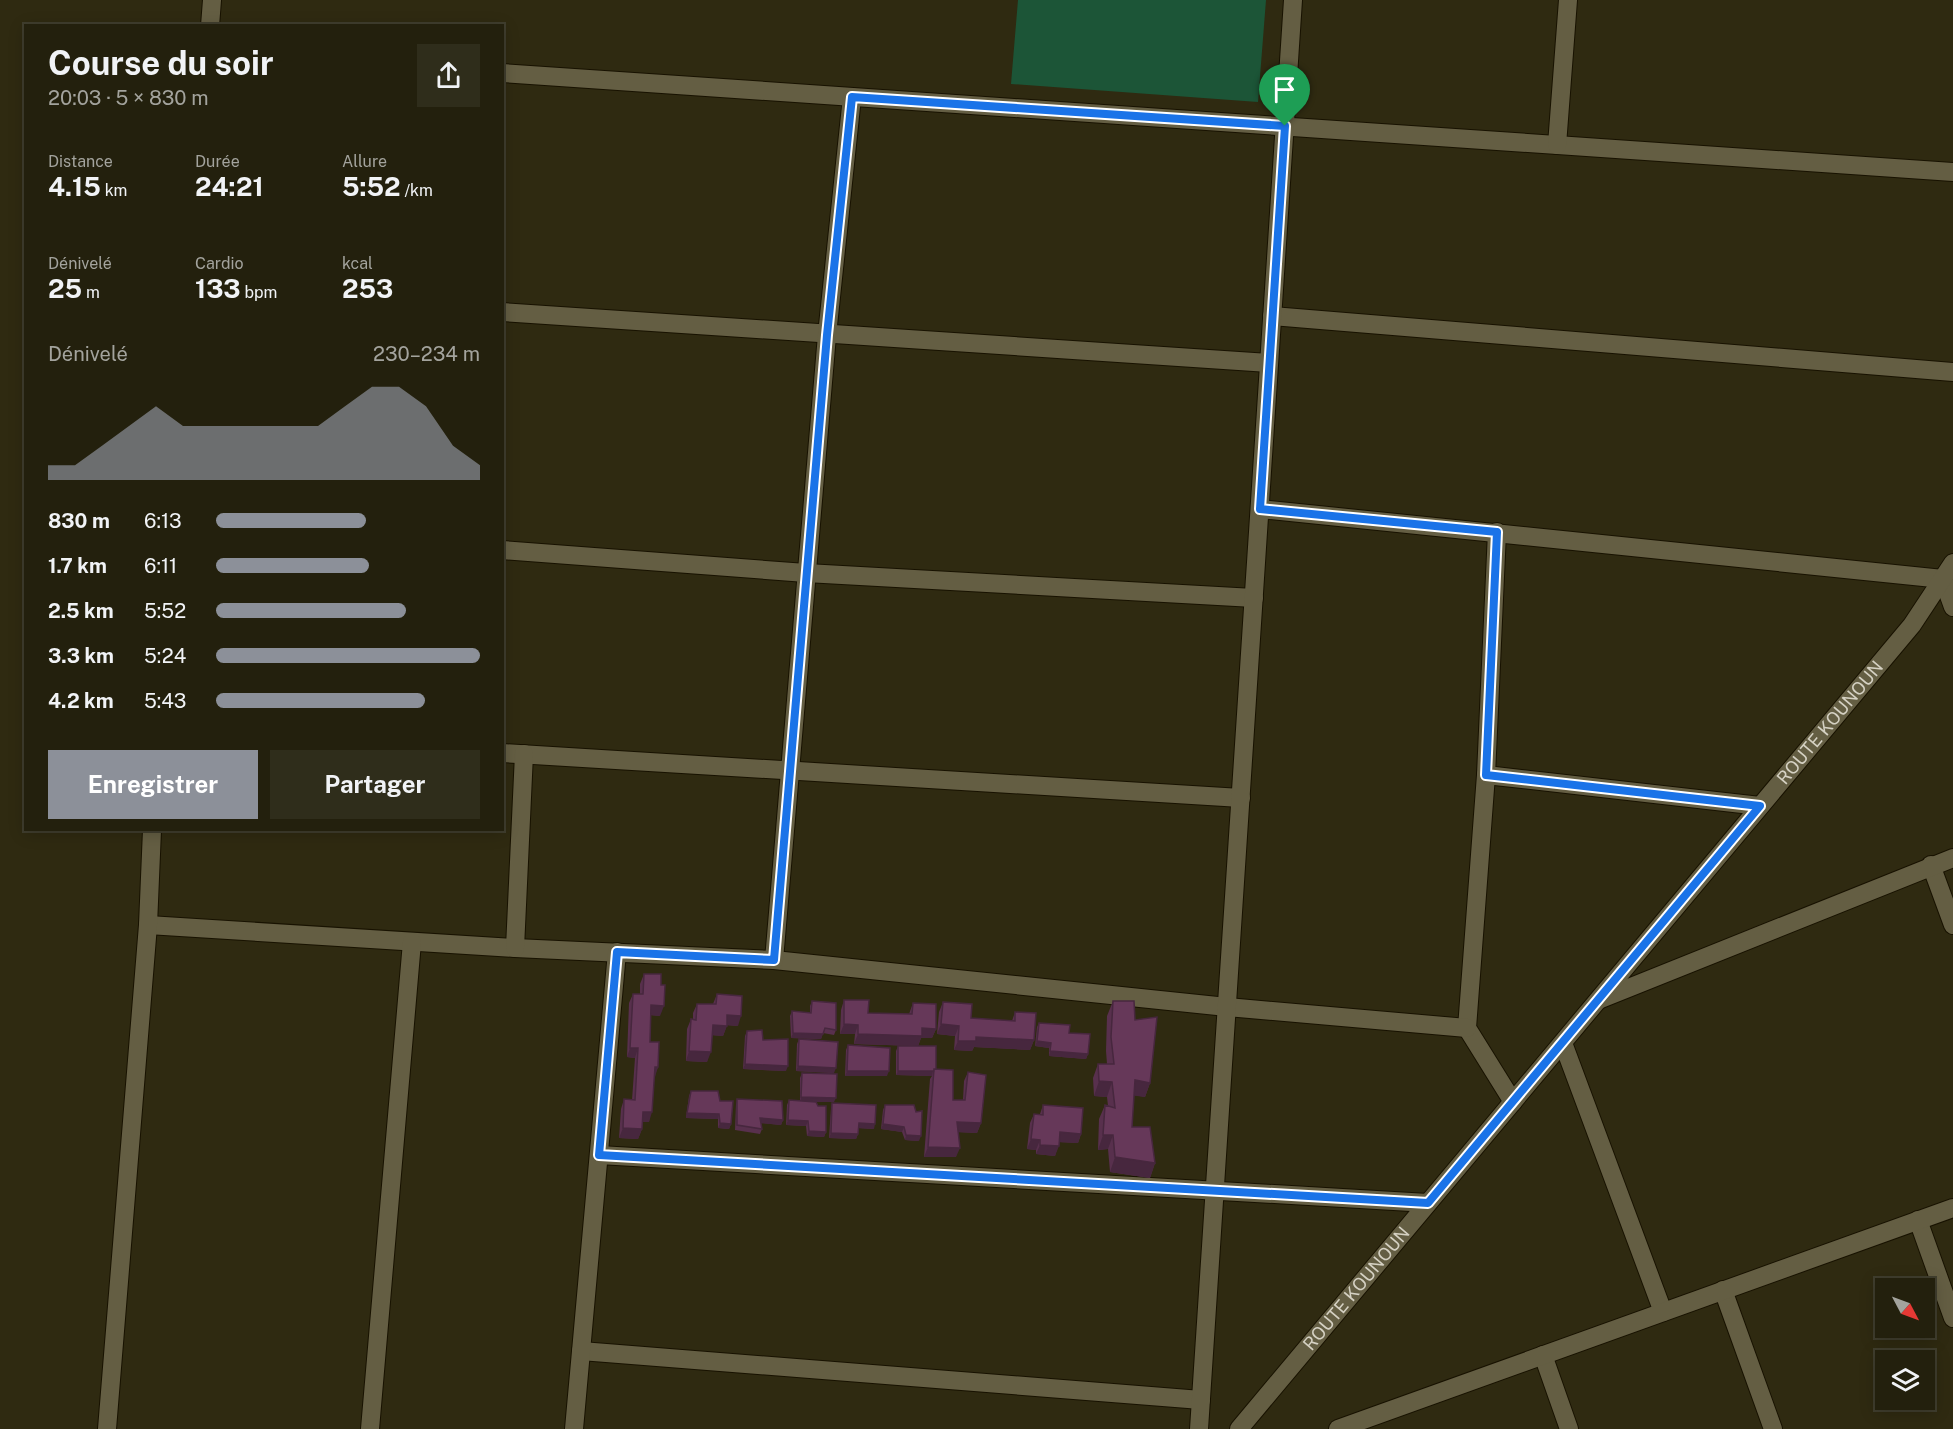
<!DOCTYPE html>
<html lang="fr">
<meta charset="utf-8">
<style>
:root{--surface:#23200d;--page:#2f2d1b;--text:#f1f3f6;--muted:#a3a39d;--line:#403e2e;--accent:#8c9099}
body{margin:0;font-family:"Public Sans",sans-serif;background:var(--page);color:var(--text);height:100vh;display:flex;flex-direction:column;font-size:22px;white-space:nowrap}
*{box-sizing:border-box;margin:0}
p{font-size:20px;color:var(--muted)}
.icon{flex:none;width:33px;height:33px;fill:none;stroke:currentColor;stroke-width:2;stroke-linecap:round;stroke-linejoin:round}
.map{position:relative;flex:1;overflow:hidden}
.details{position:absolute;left:24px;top:24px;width:480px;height:807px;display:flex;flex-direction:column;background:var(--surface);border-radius:0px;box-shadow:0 3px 15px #0003,0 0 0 2px var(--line)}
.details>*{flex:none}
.needle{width:39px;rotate:131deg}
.fabs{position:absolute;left:1875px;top:1278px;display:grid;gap:12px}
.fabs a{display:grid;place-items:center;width:60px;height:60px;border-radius:0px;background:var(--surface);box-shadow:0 3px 15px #0003,0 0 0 2px var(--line);font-size:30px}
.pin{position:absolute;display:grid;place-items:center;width:51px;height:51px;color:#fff;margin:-62px -26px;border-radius:50% 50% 50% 0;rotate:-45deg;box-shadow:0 0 6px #0007}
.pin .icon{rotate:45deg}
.round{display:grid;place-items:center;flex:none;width:63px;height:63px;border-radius:0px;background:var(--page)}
.overview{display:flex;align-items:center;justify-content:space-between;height:102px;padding:0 24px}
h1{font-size:33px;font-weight:700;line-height:45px}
.stats{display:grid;grid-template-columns:repeat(3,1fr);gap:9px;height:102px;padding:6px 24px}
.stats div{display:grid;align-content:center}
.stats b{font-size:26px;font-weight:700}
.stats small{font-size:16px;font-weight:400}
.stats p{font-size:16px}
.chart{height:168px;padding:12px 24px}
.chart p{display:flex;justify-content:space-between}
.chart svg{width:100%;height:108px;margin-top:6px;fill:var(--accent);opacity:.7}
.cta{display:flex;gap:12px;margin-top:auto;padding:12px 24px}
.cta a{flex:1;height:69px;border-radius:0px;background:var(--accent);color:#fff;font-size:24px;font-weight:700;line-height:69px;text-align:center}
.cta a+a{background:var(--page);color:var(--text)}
ul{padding:0 24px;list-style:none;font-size:20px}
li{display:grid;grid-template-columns:96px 72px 1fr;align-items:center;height:45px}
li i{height:15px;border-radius:8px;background:var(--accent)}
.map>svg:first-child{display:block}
</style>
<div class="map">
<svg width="1953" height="1429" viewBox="0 0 1953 1429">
<rect width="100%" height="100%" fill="#2f2a11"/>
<path fill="#1c5537" d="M1018 0H1266L1258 102 1011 84Z"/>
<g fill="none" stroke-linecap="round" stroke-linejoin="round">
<defs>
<g id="minor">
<path d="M210 26 212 0"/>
<path d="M502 73 1953 172"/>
<path d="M1557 145 1568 0"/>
<path d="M502 312 1269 363"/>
<path d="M1272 316 1953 372"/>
<path d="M1260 509 1943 579 1953 607"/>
<path d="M1497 532 1486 775 1467 1028 1513 1102"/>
<path d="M502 550 806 573 1254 598"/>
<path d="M502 753 1241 798"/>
<path d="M1486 775 1760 806"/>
<path d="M1931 865 1953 925"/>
<path d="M148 925 515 948 774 960 1227 1007 1467 1028"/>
<path d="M515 948 524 754"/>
<path d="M774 960 827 335 852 97"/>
<path d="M1601 999 1953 858"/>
<path d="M1563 1043 1663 1312"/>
<path d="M599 1155 1428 1203"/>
<path d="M1918 1220 1953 1318"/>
<path d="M1723 1290 1773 1429"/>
<path d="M581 1351 1201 1400"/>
<path d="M1543 1355 1569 1429"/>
<path d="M107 1429 148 925 152 830"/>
<path d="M370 1429 412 942"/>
<path d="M574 1429 617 952"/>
<path d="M1199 1429 1293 0"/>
<path id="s1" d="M1239 1429 1912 625 1953 563"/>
<path d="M1338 1429 1953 1208"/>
</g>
</defs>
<use href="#minor" stroke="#181200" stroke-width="20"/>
<use href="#minor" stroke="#645e43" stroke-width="18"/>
</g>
<path fill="#58304d" d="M644 974 660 1016 651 1015 650 1042 658 1067 654 1077 649 1122H642V1129L638 1139 619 1138 621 1109 624 1099 632 1100 635 1058 627 1057 629 1003 633 994H640V984Z
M717 994 738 1026 727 1025 723 1036 712 1035 707 1062 686 1061 687 1029 691 1019H693V1013L697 1004H713Z
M844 1000 868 1013 909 1014 913 1003 936 1029 932 1038H921L918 1046 854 1044 855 1034H840L841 1010Z
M812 1001 836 1030 834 1035 823 1033 821 1039 791 1038 790 1016 792 1011 810 1013V1006Z
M1113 1001 1135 1020 1150 1083 1145 1097 1134 1095 1132 1127 1155 1163 1150 1178 1110 1172 1108 1149 1098 1150 1099 1119 1105 1105 1108 1106 1107 1097 1094 1096 1093 1078 1098 1064H1107L1106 1051 1107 1016Z
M943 1002 971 1018 1012 1021 1015 1012 1034 1040 1030 1050 974 1047 972 1051 954 1050 955 1036 937 1034 939 1012Z
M1039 1023 1069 1033 1088 1054 1086 1059 1049 1056V1048L1035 1046 1037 1027Z
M747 1031 763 1040 786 1071 743 1069 745 1036Z
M799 1039 834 1073 796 1071 797 1044Z
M848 1045 887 1076H845L846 1050Z
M898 1046 936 1069 953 1100H963L964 1081 968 1072 981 1123 977 1133 958 1132 956 1157H924L930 1079 932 1076 896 1075V1051Z
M802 1073 834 1102H816L826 1132 824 1137 807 1136 806 1126 786 1125 787 1105 789 1100 800 1101V1078Z
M691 1091 720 1101 731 1124 729 1129 718 1128V1119L686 1118 689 1096Z
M737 1099 783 1120 781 1125 761 1123 762 1129 760 1134 735 1130 736 1104Z
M832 1103 874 1129 858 1128V1134L856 1139 829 1138 831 1108Z
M885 1105 919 1141 905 1140 902 1132 881 1129 883 1110Z
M1043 1105 1081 1134 1078 1143 1059 1142 1055 1156 1036 1154V1150L1027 1149 1030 1123 1034 1114H1040Z"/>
<path fill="#47273e" d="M651 1005 664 1006 660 1016 648 1015Z
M727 1015 741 1016 738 1026 724 1025Z
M844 1024 858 1025 855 1034H840Z
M941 1024 959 1026 955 1036 937 1034Z
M713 1025 727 1026 723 1036 709 1035Z
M922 1028 936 1029 932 1038H921L918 1046 854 1044 858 1034Z
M793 1033 823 1034 821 1039 791 1038Z
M976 1037 1034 1040 1030 1050 974 1047 972 1051 954 1050 958 1041Z
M1037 1041 1051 1043 1049 1048 1035 1046Z
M630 1048H638L635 1058 627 1057Z
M689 1051 711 1052 707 1062 686 1061Z
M1050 1051 1088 1054 1086 1059 1049 1056Z
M745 1064 788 1066 786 1071 743 1069Z
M798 1066 836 1068 834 1073 796 1071Z
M655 1067H658L655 1077H651Z
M847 1071H889L887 1076H845Z
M898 1071H933L932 1076 896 1075Z
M1135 1080 1150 1083 1145 1097 1129 1095Z
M1099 1081 1112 1082 1107 1097 1094 1096Z
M801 1097 836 1098 834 1102H800Z
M643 1112H652L649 1122H639Z
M687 1113 719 1114 718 1119 686 1118Z
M760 1118 783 1120 781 1125 758 1123Z
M788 1120 808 1121 806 1126 786 1125Z
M957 1122 981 1123 977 1133 954 1132Z
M720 1123 731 1124 729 1129 718 1128Z
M859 1123 875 1124 874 1129 857 1128Z
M883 1124 904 1127 902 1132 881 1129Z
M623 1128 642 1129 638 1139 619 1138Z
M809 1131 826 1132 824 1137 807 1136Z
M1060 1132 1081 1134 1078 1143 1056 1142Z
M831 1133 858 1134 856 1139 829 1138Z
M906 1135 921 1136 919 1141 905 1140Z
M1103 1135H1113L1108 1149 1098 1150Z
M1031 1139 1040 1140 1036 1150 1027 1149Z
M1040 1145 1059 1146 1055 1156 1036 1154Z
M928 1147 960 1148 956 1157H924Z
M1115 1157 1155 1163 1150 1178 1110 1172Z"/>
<path fill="#663859" stroke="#47273e" stroke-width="1.5" d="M644 974H661V985H665L664 1006 651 1005 650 1042H659L658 1067H655L652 1112H643L642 1129 623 1128 624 1099 635 1100 638 1048H630L633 994H643Z
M717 994 742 996 741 1016 727 1015V1026L713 1025 711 1052 689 1051 691 1019 696 1020 697 1004H716Z
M844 1000H869L868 1013 912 1014 913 1003 936 1004V1029L922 1028V1036L858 1034V1025L844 1024Z
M812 1001 836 1003V1030L825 1028 823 1034 793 1033 792 1011 811 1013Z
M1113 1001H1134L1135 1020 1157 1017 1150 1083 1135 1080 1132 1127H1150L1155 1163 1115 1157 1113 1135H1103L1105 1105 1115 1108 1112 1082 1099 1081 1098 1064H1114L1111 1037Z
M943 1002 972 1004 971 1018 1015 1021V1012L1036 1013 1034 1040 976 1037V1041H958L959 1026 941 1024Z
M1039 1023 1070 1025 1069 1033 1090 1034 1088 1054 1050 1051 1051 1043 1037 1041Z
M762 1030 763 1040 788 1039V1066L745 1064 747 1031Z
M799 1039 838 1042 836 1068 798 1066Z
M848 1045 890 1048 889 1071H847Z
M898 1046H936V1069H934V1071H898Z
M934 1069 953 1070V1100H965L968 1072 986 1075 981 1123 957 1122 960 1148 928 1147Z
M802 1073 837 1074 836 1098 801 1097Z
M691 1091H718L720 1101H733L731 1124 720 1123 719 1114 687 1113Z
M737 1099 782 1101 783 1120 760 1118 762 1129 737 1125Z
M789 1100 816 1102 818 1106H826V1132L809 1131 808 1121 788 1120Z
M832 1103 876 1105 875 1124 859 1123 858 1134 831 1133Z
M885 1105H914L916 1112 922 1111 921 1136 906 1135 904 1127 883 1124Z
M1043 1105 1083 1108 1081 1134 1060 1132 1059 1146 1040 1145V1140L1031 1139 1034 1114 1043 1115Z"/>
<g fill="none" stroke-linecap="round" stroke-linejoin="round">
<defs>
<path id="route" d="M852 97 1285 126 1260 509 1497 532 1486 775 1760 806 1428 1203 599 1155 617 952 774 960 827 335Z"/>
</defs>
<use href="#route" stroke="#fff" stroke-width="12"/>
<use href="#route" stroke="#1a73e8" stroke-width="8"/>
</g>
<g text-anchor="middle" stroke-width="6" stroke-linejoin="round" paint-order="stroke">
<g font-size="18" fill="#d5d1c3" stroke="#2f2a11">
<text dy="6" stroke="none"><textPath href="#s1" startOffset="921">ROUTE KOUNOUN</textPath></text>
<text dy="6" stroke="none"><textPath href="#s1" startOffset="183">ROUTE KOUNOUN</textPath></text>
</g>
</g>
</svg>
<div class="fabs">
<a><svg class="needle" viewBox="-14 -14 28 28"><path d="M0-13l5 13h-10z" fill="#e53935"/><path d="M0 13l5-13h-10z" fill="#a3a39d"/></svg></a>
<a><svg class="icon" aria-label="layers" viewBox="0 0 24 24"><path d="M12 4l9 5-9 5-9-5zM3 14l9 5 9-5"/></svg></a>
</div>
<div class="pin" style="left:1285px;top:126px;background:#1e9e55"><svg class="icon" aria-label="arrive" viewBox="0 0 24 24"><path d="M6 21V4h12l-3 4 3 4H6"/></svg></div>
<section class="details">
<div class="overview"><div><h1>Course du soir</h1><p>20:03 · 5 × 830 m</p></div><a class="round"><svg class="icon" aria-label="share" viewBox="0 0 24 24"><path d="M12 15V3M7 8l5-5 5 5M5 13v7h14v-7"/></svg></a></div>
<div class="stats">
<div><p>Distance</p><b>4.15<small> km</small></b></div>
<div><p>Durée</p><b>24:21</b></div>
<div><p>Allure</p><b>5:52<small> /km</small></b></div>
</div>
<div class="stats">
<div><p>Dénivelé</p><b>25<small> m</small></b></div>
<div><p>Cardio</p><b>133<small> bpm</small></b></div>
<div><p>kcal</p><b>253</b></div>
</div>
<div class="chart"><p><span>Dénivelé</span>230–234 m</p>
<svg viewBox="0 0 160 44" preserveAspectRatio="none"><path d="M0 44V38L10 38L20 30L30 22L40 14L50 22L60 22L70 22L80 22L90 22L100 22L110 14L120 6L130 6L140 14L150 30L160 38V44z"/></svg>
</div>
<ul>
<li><b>830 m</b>6:13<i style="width:57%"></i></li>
<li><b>1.7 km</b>6:11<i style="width:58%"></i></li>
<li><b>2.5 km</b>5:52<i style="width:72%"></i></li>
<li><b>3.3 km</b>5:24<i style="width:100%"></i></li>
<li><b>4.2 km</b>5:43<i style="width:79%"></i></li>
</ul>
<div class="cta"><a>Enregistrer</a><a>Partager</a></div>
</section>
</div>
